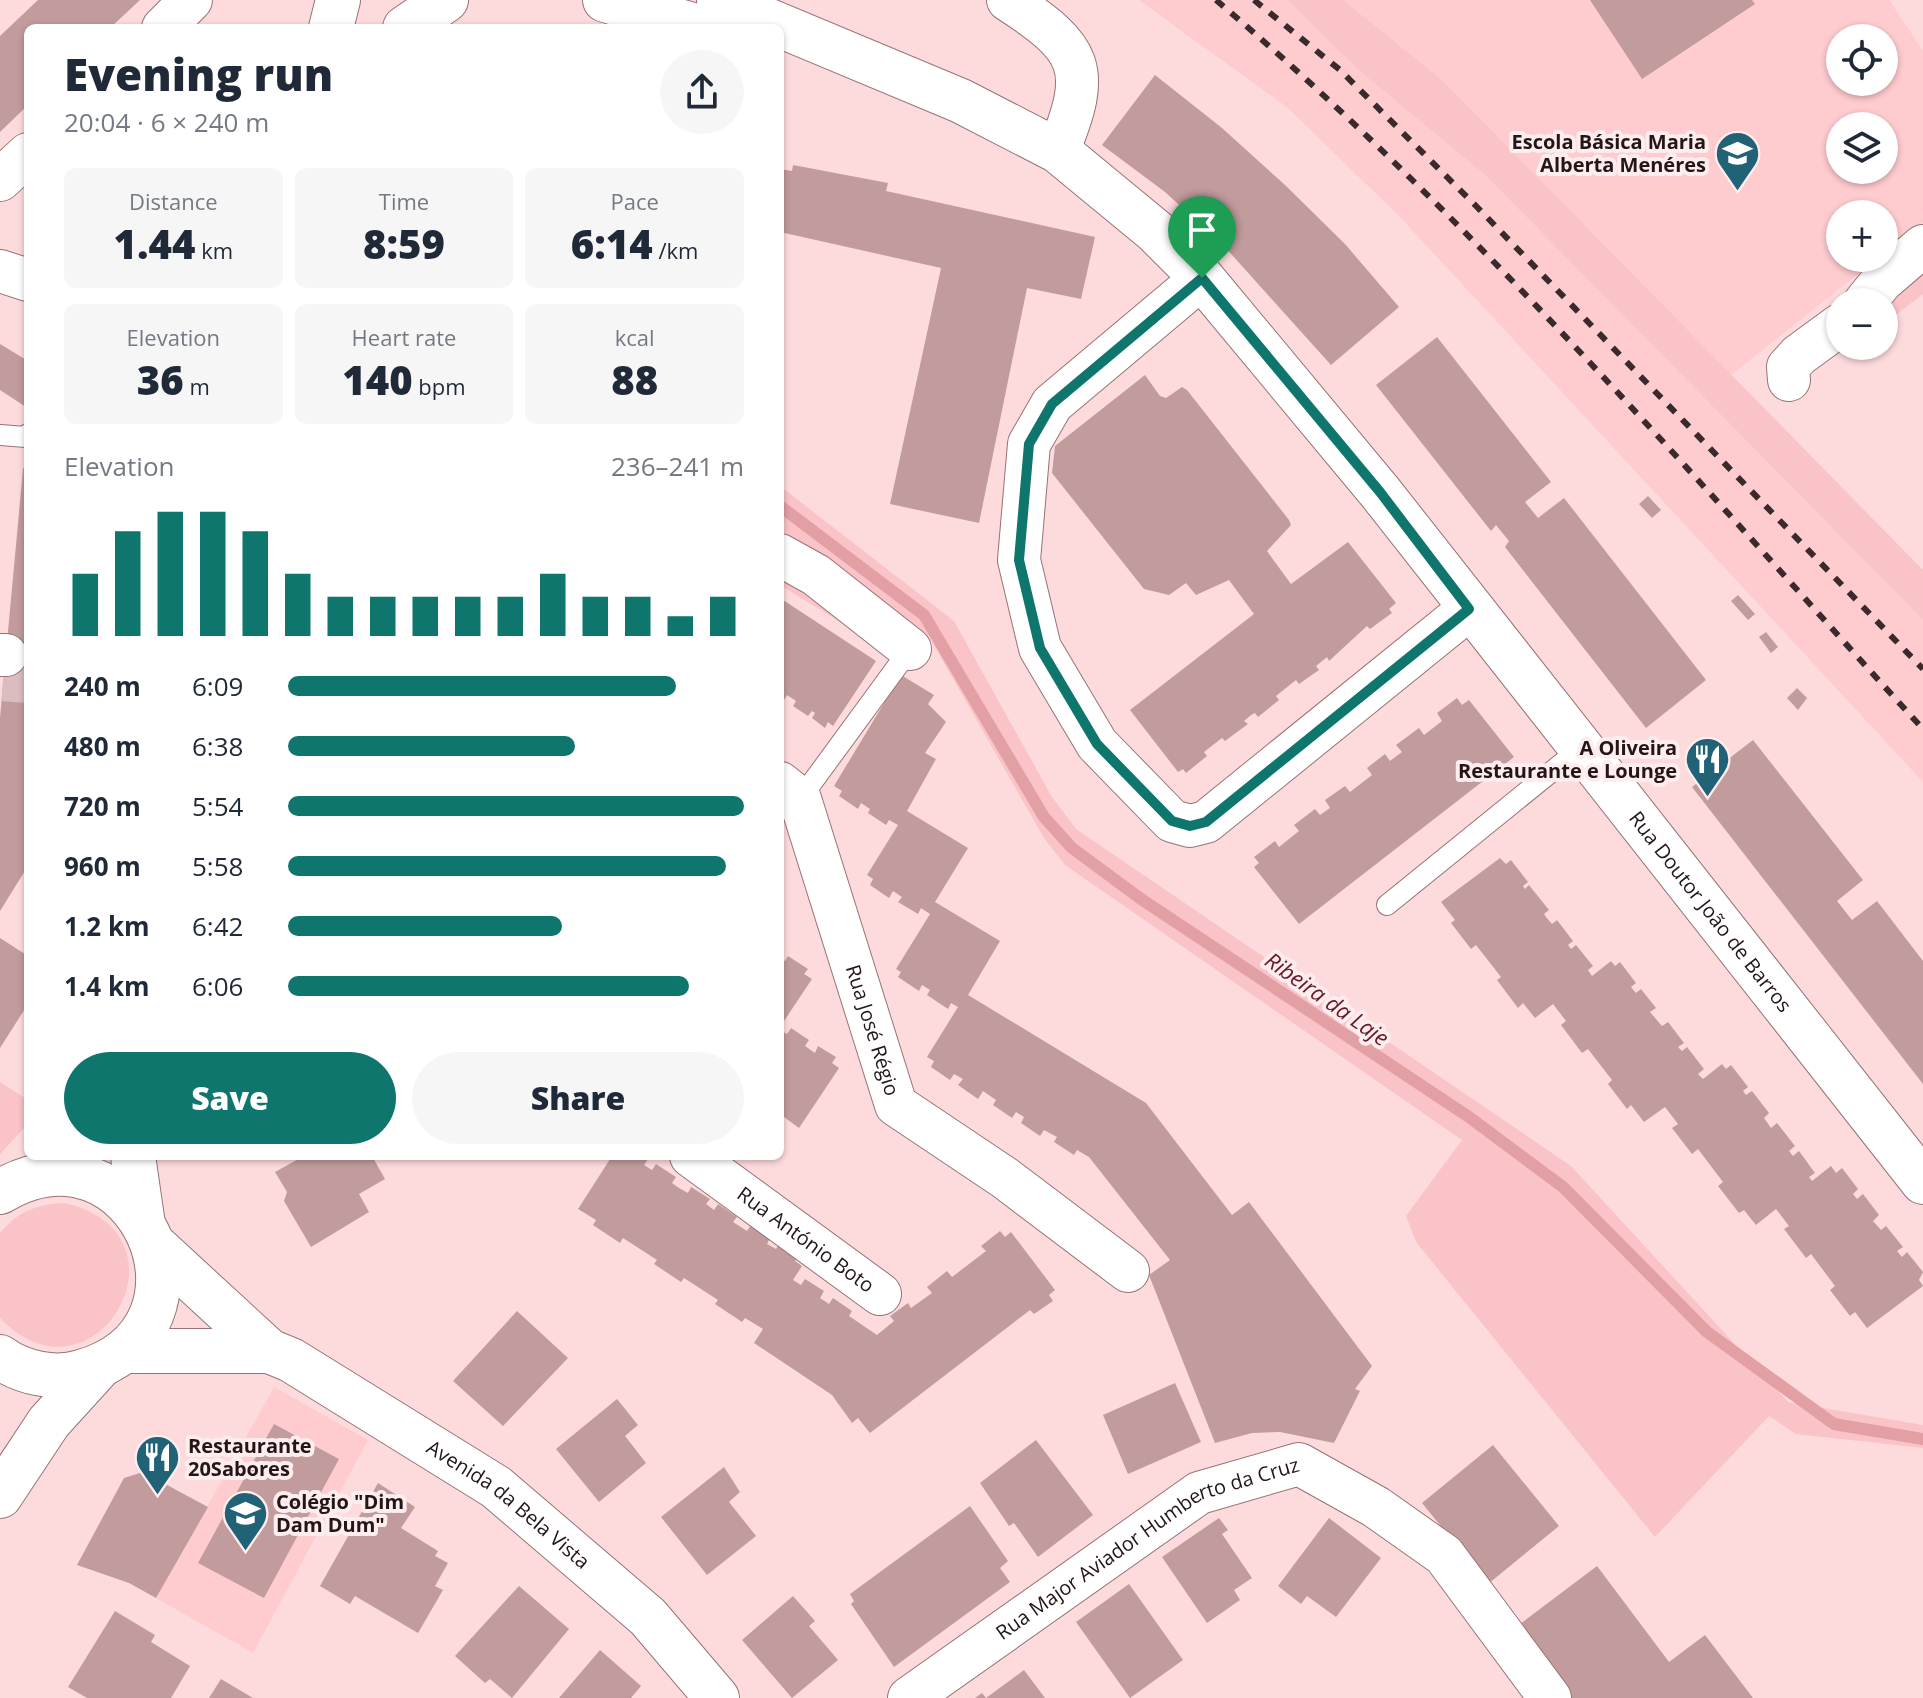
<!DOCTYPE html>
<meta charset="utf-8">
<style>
:root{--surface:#fff;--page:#f6f6f7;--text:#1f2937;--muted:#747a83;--accent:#0f766e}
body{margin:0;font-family:"Open Sans",sans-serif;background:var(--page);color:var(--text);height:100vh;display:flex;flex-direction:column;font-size:30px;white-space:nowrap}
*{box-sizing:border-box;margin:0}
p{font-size:26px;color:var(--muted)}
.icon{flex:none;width:44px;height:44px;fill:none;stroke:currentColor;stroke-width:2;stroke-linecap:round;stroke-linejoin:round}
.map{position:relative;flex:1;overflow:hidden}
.drawer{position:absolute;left:24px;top:24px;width:760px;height:1136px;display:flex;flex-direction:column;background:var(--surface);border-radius:12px;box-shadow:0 2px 6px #0004}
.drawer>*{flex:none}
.controls{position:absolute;left:1826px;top:24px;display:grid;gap:16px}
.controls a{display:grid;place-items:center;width:72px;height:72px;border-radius:50%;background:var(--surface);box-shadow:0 2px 6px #0004;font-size:40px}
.pin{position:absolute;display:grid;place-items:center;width:68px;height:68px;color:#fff;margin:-82px -34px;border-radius:50% 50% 50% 0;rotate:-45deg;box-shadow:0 0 8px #0007}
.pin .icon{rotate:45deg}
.round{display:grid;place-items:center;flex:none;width:84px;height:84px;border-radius:42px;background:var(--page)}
.headline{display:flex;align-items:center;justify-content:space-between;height:136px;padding:0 40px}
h1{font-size:44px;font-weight:800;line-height:60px}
.figures{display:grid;grid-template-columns:repeat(3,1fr);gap:12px;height:136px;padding:8px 40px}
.figures div{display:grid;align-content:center;border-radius:12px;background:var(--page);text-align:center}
.figures b{font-size:40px;font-weight:800}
.figures small{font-size:22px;font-weight:400}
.figures p{font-size:22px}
.chart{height:224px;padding:16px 40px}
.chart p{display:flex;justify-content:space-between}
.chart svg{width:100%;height:144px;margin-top:8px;stroke:var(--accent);stroke-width:6}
.primary-button{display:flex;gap:16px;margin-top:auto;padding:16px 40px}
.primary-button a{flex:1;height:92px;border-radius:48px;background:var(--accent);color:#fff;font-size:32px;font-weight:800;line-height:92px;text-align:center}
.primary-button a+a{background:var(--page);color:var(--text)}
ul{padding:0 40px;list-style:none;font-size:26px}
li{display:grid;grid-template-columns:128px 96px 1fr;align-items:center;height:60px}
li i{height:20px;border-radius:10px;background:var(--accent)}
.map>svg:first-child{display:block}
</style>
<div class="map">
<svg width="1923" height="1698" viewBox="0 0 1923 1698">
<rect width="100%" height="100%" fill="#fddbdd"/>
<path fill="#fecbcf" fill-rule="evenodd" d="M1139 0H1290L1483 173 1923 620V782L1400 217 1288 108Z
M1343 0H1889L1923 51V222L1884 253V214H1840V258H1878L1731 375 1441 79ZM1840 38H1884V82H1840ZM1840 126H1884V170H1840Z
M274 1387 368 1440 253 1653 156 1598Z"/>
<path fill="#f9c3c7" d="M1288 0H1343L1441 79 1923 570V620L1483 173 1360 71Z
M1923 266V294L1884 324V305Z
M780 486 954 621 1052 797 1076 829 1571 1166 1788 1402 1923 1425V1448L1796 1434 1769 1416 1655 1537 1416 1242 1406 1216 1462 1140 1065 865 1044 838 928 635 902 615 881 647 780 585Z
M0 1082 28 1100V1124L0 1154Z
M65 1203C200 1235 94 1416 0 1318V1233C18 1211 38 1204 65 1203Z"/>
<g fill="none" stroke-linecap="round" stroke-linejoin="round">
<path stroke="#e2a0a5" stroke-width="12" d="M780 506 924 615 1044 817 1072 848 1141 899 1469 1117 1563 1187 1707 1332 1834 1424 1923 1439"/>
</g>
<path fill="#c29b9d" d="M38 0H140L110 28H28V105L0 132V36Z
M1590 0H1752L1755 4 1642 79Z
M1155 75 1222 128 1285 185 1345 244 1399 307 1331 365 1224 246 1165 192 1102 145Z
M793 165 888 183 886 191 1095 237 1081 299 1027 288 979 523 890 504 941 268 780 232V169L792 171Z
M1437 337 1551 482 1525 502 1538 518 1564 498 1706 680 1646 728 1505 547 1509 541 1496 525 1491 531 1376 385Z
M0 344 28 361 26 407 0 390Z
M1145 375 1160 396 1166 398 1182 387 1187 390 1289 520 1291 525 1267 551 1291 584 1348 542 1396 603 1389 609 1392 613 1370 629 1367 626 1329 661 1327 657 1316 666 1319 670 1299 684 1296 680 1276 696 1279 700 1258 717 1255 713 1251 715 1244 721 1248 724 1225 741 1222 738 1204 752 1207 756 1186 773 1183 769 1178 772 1130 710 1254 614 1229 580 1196 595 1186 583 1169 595 1144 589 1052 473 1055 446Z
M28 461V866L0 911V718L23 469Z
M1648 496 1661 510 1652 518 1639 504Z
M1738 595 1755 614 1748 620 1731 601Z
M780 598 876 661 833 726 828 722 825 728 812 718 815 713 812 711 808 716 793 706 796 701 787 695 784 700 780 698Z
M1766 632 1778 647 1771 653 1759 637Z
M901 675 934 695 928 704 946 722 925 753 936 759 907 811 968 848 935 902 1000 941 968 995 1146 1103 1232 1215 1249 1202 1372 1366 1355 1389 1360 1391 1334 1443 1280 1432 1252 1433 1215 1443 1149 1275 1170 1260 1089 1157 1077 1150 1074 1155 1054 1142 1057 1137 1044 1130 1040 1136 1021 1123 1024 1117 1016 1112 1012 1118 993 1105 996 1100 983 1091 978 1099 958 1085 963 1079 954 1074 950 1080 931 1067 934 1061 927 1057 958 1007 951 1003 948 1009 927 995 930 990 922 985 919 991 898 977 901 972 896 969 930 914 921 908 918 914 898 902 902 897 893 891 889 898 870 885 873 879 867 875 898 825 889 820 886 825 868 813 870 809 861 803 858 809 839 796 842 791 834 786Z
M1797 688 1807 698 1798 710 1787 698Z
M1457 698 1462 705 1469 700 1514 757 1299 924 1254 867 1259 863 1254 857 1275 841 1279 847 1299 831 1294 825 1315 809 1320 815 1330 808 1325 800 1345 786 1350 792 1372 775 1367 768 1385 754 1390 761 1402 752 1396 745 1419 728 1424 735 1442 721 1437 713Z
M1753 740 1863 880 1837 901 1852 920 1877 901 1923 961V1084L1692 787Z
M1500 858 1506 864 1511 860 1528 882 1523 886 1525 889 1529 885 1549 910 1544 914 1546 917 1552 924 1557 920 1573 941 1568 945 1571 949 1576 945 1593 966 1588 970 1592 976 1611 961 1615 966 1620 962 1636 983 1631 987 1636 993 1641 989 1656 1008 1650 1012 1662 1026 1668 1022 1684 1043 1678 1047 1682 1051 1687 1047 1704 1069 1698 1074 1703 1079 1722 1064 1726 1069 1731 1065 1748 1087 1743 1091 1746 1095 1752 1091 1769 1113 1764 1118 1771 1128 1777 1123 1795 1146 1789 1151 1793 1156 1799 1151 1815 1173 1809 1177 1812 1181 1831 1166 1836 1173 1842 1168 1858 1189 1853 1194 1857 1199 1863 1194 1879 1215 1873 1221 1881 1230 1886 1226 1903 1247 1897 1251 1902 1257 1907 1252 1923 1272 1919 1280 1923 1286 1867 1328 1855 1312 1850 1316 1830 1290 1835 1286 1811 1254 1806 1258 1784 1229 1789 1226 1776 1209 1756 1225 1744 1210 1739 1213 1718 1186 1723 1182 1698 1149 1692 1154 1672 1128 1678 1124 1665 1107 1644 1122 1631 1105 1627 1109 1608 1084 1612 1080 1588 1049 1582 1053 1561 1025 1566 1021 1553 1004 1535 1018 1523 1003 1518 1008 1497 980 1501 977 1476 945 1471 949 1451 923 1455 920 1441 902Z
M0 938 28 956V1004L0 1048Z
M788 956 808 969 804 974 812 979 780 1027V958L785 961Z
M791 1028 809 1040 805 1046 815 1053 818 1046 836 1057 832 1063 839 1068 799 1128 784 1117 780 1123V1030L787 1034Z
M304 1156H372L385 1179 359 1194 369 1212 311 1247 284 1201 287 1192 275 1172Z
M612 1156H643L648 1159 644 1165 652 1170 656 1164 676 1177 672 1183 679 1188 688 1193 691 1187 710 1199 706 1204 714 1210 718 1204 737 1217 733 1222 747 1231 751 1225 770 1238 767 1244 776 1249 779 1244 798 1257 795 1261 802 1266 793 1280 801 1285 805 1279 824 1291 820 1298 829 1304 833 1298 852 1311 849 1316 877 1335 894 1321 890 1316 908 1303 911 1308 932 1293 927 1287 947 1271 952 1277 986 1251 981 1246 1000 1231 1005 1237 1011 1232 1055 1290 1049 1295 1053 1301 1034 1314 1030 1310 870 1433 858 1418 852 1423 832 1395 754 1343 763 1329 745 1318 742 1322 715 1304 718 1300 684 1278 681 1282 654 1264 657 1260 623 1238 620 1243 593 1225 596 1220 578 1209Z
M517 1311 568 1358 503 1426 453 1381Z
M1175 1383 1201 1442 1128 1474 1103 1415Z
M617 1399 638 1425 625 1436 646 1463 599 1502 556 1449Z
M274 1424 339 1459 264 1598 198 1563Z
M1036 1440 1093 1515 1038 1557 1014 1523 1009 1526 980 1483Z
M1493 1445 1559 1526 1488 1584 1422 1503Z
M724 1467 740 1492 729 1502 756 1536 707 1575 661 1517Z
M143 1472 208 1507 156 1598 129 1583 77 1565 124 1478Z
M378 1483 415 1507 401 1528 438 1551 435 1556 448 1563 435 1586 443 1590 418 1633 355 1596 350 1604 320 1586Z
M970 1506 1008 1561 1000 1568 1010 1582 894 1667 851 1604 854 1601 850 1594Z
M1219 1518 1228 1530 1222 1534 1252 1578 1234 1590 1240 1600 1207 1623 1162 1557Z
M1329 1518 1381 1558 1336 1617 1307 1596 1301 1604 1278 1586Z
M1597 1566 1669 1662 1705 1635 1753 1698H1569L1516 1627Z
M1129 1584 1183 1660 1130 1698 1076 1622Z
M519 1586 569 1629 512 1698 490 1679 485 1683 455 1656Z
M793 1596 815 1621 809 1626 838 1660 792 1698 742 1640Z
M115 1611 155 1635 151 1642 190 1666 171 1698H87L68 1687Z
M600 1650 641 1686 631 1698H559Z
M1024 1670 1045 1698H975L982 1693 986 1698Z
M221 1679 253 1698H209Z"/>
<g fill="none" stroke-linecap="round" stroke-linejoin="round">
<path stroke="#dcbdbf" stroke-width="42" stroke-dasharray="42 21" stroke-linecap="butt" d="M3 680 28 682"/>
<defs>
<path id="lane" d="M0 435 26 437 28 434
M800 799 910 649
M1387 905 1582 747"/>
<g id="street">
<path d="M1008 0C1082 48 1093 68 1058 151"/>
<path d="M163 28 191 0"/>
<path d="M0 180 28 154"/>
<path d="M0 271 28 280"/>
<path d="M1202 278 1052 404 1029 444 1019 560 1040 648 1097 744 1172 821 1190 826 1206 822 1469 609"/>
<path d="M1865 302 1882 281 1923 246"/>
<path d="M1789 380 1788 367 1799 355 1840 325"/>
<path d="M780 555 816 575 910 649"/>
<path d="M0 655H6"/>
<path id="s1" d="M780 783 800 799 896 1105 1005 1178 1128 1271"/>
<path id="s2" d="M691 1156 880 1294"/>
<path id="s3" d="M909 1698 1199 1493 1299 1464 1376 1507 1444 1555 1550 1698"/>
</g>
<g id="secondary">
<path d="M605 0 703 28"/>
<path id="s4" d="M719 0 961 101 1058 151 1155 231 1202 278 1380 492 1923 1182"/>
<path d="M331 28 338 0"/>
<path d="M405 28 446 0"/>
<path d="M133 1156 142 1218"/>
<path d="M0 1192C136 1110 233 1329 81 1372 55 1380 22 1373 0 1357"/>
<path id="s5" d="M155 1246 269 1351 291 1360 496 1487 648 1617 717 1698"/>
<path d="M125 1351H269"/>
<path d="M0 1496 49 1422 99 1367"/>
</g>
</defs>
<use href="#lane" stroke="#987275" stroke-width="22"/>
<use href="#street" stroke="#987275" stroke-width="44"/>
<use href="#secondary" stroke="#987275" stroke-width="46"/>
<use href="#lane" stroke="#fff" stroke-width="20"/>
<use href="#street" stroke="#fff" stroke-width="42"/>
<use href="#secondary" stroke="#fff" stroke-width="44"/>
<path stroke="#3a2a2b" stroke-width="6" stroke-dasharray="10 10" stroke-linecap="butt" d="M1216 0C1474 219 1695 479 1923 729
M1254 0 1340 70 1478 208 1923 669"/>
</g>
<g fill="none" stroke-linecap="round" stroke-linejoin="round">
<defs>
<path id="route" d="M1202 278 1380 492 1469 609 1206 822 1190 826 1172 821 1097 744 1040 648 1019 560 1029 444 1052 404Z"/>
</defs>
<use href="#route" stroke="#fff" stroke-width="16"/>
<use href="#route" stroke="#0f766e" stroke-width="10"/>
</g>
<defs>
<symbol id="school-pin" viewBox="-11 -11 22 30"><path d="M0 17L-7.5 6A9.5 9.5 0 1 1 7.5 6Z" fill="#216276" stroke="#feedee"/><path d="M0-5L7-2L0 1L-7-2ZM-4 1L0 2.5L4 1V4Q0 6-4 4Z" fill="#fff"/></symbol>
<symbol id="restaurant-pin" viewBox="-11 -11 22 30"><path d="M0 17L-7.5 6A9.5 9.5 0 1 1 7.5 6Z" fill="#216276" stroke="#feedee"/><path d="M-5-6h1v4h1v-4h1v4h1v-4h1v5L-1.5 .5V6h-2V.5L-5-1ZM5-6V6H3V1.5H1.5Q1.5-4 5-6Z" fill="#fff"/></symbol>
</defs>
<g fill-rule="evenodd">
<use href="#school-pin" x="1712" y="128" width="51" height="69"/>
<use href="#restaurant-pin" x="1682" y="734" width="51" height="69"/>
<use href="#restaurant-pin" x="132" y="1432" width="51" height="69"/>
<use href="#school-pin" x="220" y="1488" width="51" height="69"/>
</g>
<g text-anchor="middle" stroke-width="8" stroke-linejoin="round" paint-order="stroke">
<g font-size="20" font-weight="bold" fill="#241617" stroke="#feedee" text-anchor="end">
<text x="1706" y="149">Escola Básica Maria<tspan x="1706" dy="23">Alberta Menéres</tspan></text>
<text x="1677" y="755">A Oliveira<tspan x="1677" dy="23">Restaurante e Lounge</tspan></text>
<text x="188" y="1453" text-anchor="start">Restaurante<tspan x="188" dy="23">20Sabores</tspan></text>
<text x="276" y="1509" text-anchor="start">Colégio "Dim<tspan x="276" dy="23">Dam Dum"</tspan></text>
</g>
<g font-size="20" fill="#241617" stroke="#feedee">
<text dy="7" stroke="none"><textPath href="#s4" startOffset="1376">Rua Doutor João de Barros</textPath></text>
<text dy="7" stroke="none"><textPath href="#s1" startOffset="268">Rua José Régio</textPath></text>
<text dy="7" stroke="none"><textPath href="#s2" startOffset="142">Rua António Boto</textPath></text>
<text dy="7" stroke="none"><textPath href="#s5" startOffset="440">Avenida da Bela Vista</textPath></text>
<text dy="7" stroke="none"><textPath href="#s3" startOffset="284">Rua Major Aviador Humberto da Cruz</textPath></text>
</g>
<g font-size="22" font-style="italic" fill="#671929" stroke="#feedee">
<text transform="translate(1327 999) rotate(35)" y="8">Ribeira da Laje</text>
</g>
</g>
</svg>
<div class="controls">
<a><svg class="icon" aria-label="locate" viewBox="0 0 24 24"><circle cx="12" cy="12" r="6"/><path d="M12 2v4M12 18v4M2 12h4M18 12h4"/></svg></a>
<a><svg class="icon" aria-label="layers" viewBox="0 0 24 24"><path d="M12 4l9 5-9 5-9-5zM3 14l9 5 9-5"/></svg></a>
<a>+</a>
<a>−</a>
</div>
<div class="pin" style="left:1202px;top:278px;background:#1e9e55"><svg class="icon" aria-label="arrive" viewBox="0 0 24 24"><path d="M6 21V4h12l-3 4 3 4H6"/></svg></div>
<section class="drawer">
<div class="headline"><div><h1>Evening run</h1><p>20:04 · 6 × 240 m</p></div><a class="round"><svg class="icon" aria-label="share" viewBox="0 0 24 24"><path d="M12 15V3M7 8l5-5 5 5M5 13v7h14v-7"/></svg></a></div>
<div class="figures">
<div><p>Distance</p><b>1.44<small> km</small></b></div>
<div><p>Time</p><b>8:59</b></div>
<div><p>Pace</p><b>6:14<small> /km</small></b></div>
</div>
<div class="figures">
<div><p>Elevation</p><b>36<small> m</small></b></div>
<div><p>Heart rate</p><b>140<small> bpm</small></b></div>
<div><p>kcal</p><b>88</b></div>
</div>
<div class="chart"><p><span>Elevation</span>236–241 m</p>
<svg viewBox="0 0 160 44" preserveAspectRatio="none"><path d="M5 44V25M15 44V12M25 44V6M35 44V6M45 44V12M55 44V25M65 44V32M75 44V32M85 44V32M95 44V32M105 44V32M115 44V25M125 44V32M135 44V32M145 44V38M155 44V32"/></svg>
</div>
<ul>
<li><b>240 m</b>6:09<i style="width:85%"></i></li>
<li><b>480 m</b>6:38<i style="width:63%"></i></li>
<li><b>720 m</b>5:54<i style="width:100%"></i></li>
<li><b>960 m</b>5:58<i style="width:96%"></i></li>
<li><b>1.2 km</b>6:42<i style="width:60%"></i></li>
<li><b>1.4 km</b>6:06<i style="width:88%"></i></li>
</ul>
<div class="primary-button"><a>Save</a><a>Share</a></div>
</section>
</div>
